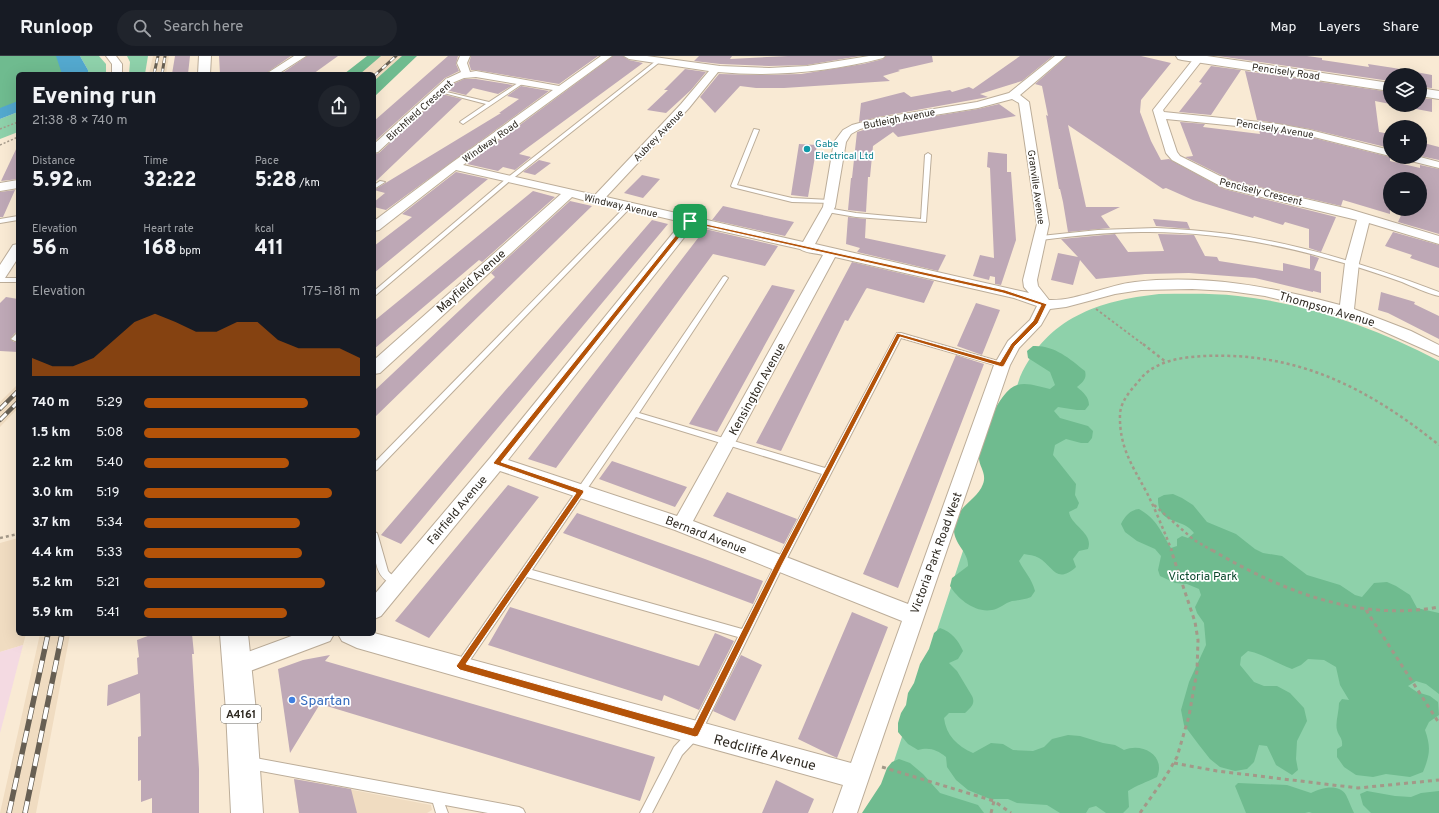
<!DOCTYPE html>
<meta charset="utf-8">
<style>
:root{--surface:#171b24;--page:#20242c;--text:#f1f3f6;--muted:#9ea1a6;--line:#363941;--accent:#b45309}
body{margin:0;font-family:Overpass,sans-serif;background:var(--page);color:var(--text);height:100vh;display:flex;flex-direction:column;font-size:15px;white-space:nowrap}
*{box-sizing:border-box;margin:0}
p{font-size:13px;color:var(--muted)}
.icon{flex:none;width:22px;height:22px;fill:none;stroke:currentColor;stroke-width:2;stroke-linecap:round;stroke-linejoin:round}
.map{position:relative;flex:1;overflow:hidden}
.drawer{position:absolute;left:16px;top:16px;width:360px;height:564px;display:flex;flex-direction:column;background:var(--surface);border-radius:6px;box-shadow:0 4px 16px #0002}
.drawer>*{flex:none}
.fabs{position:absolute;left:1383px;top:12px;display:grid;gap:8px}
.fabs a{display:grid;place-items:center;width:44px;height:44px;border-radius:50%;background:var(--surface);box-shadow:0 4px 16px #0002;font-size:20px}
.pin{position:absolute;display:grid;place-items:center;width:34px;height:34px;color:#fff;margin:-17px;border-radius:8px;box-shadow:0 2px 6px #0006}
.round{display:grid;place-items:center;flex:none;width:42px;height:42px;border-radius:21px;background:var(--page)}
.headline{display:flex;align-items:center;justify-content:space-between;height:68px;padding:0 16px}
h1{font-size:22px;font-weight:800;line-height:30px}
.figures{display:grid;grid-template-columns:repeat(3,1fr);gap:6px;height:68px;padding:4px 16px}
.figures div{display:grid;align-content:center}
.figures b{font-size:20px;font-weight:800}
.figures small{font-size:11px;font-weight:400}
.figures p{font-size:11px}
.chart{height:112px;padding:8px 16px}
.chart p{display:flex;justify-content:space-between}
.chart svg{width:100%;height:72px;margin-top:4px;fill:var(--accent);opacity:.7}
ul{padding:0 16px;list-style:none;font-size:13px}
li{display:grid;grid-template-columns:64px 48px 1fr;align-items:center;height:30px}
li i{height:10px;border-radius:5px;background:var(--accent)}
header{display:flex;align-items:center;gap:24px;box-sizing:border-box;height:56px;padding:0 20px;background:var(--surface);border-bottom:1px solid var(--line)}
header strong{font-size:19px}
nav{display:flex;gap:22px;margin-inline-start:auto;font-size:14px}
.search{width:280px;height:36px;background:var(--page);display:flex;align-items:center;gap:10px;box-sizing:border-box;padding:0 14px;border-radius:22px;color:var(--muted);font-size:15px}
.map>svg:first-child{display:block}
</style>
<header>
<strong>Runloop</strong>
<div class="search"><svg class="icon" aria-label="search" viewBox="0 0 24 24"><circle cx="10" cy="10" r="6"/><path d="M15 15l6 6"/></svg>Search here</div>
<nav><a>Map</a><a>Layers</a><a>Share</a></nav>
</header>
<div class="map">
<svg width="1439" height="757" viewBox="0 0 1439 757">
<rect width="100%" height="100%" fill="#f9ead4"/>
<path fill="#f0dcc1" d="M153 0H169L166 18H149Z
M368 0H411L374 34V18H344Z
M18 328V352L0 371V346Z
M18 482V578H26L23 589 0 596V487Z
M40 578H70L36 757H0Z
M296 723 431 749 432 754 427 757H299L294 724Z"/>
<path fill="#f4dae2" d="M23 589 7 651 0 677V596Z"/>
<path fill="#8ed1aa" d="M80 0H99L106 8V18H88V14Z
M127 0H148L145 18H129L130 6Z
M18 56V76L0 83V63Z
M1159 238C1186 238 1212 237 1238 240 1309 248 1376 272 1439 305V757H877L1020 321C1048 261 1098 245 1159 238Z"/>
<path fill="#6fbb8f" d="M0 0H65L69 16 60 18H18V50L0 55Z
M367 0H381L360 18H344Z
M402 0H417L374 41V25Z
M1033 290C1054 289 1069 302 1085 315 1087 323 1083 326 1077 331 1083 336 1089 341 1089 349L1085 354H1077L1058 351 1054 355 1060 362 1088 370 1093 375 1092 382 1088 387H1081L1066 383 1055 389 1053 399 1076 428 1075 439 1079 447 1077 452 1069 456C1071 470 1094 477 1088 493L1079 495 1073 503 1076 511C1056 529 1053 510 1039 502 1034 499 1029 499 1024 498L1019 505C1024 515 1032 523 1035 535L1031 541C1024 544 1018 544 1012 545 1005 547 999 553 992 554 975 557 958 543 950 530L952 522 968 510C969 496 953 488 954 472 956 449 977 445 983 428 987 417 979 411 979 402 979 384 999 334 1017 329 1028 326 1040 331 1050 333L1055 329 1050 316 1028 302 1027 295Z
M1173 438 1182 442 1193 449 1207 466 1236 478 1255 493 1263 497 1282 500 1307 519 1340 529 1355 539 1362 541 1374 527 1387 526 1396 530 1410 539 1417 552 1439 557V638L1426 628 1416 625 1408 630 1417 636 1430 640 1438 646 1439 659 1429 666 1425 674C1431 691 1430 699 1423 716L1410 721 1386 718 1373 721 1356 719 1344 711 1337 701V693L1342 690C1343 682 1339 681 1337 674 1335 667 1339 656 1339 647L1342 643 1349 644 1340 629 1336 611 1324 604 1308 603 1301 609 1292 613C1277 608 1264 598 1248 595L1241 601 1240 609 1254 626 1264 630H1277L1290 637 1304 652 1307 665 1297 685 1296 703 1298 714 1292 719 1276 709 1267 690 1259 689 1254 706 1247 713 1235 715 1220 711 1210 703 1199 689 1184 669 1181 654 1189 626 1206 589 1204 567 1197 557 1195 551 1201 539 1199 533 1187 528 1175 527 1160 520 1158 514 1161 500 1155 493 1137 485 1125 476 1121 468C1125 460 1130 454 1139 453 1157 463 1161 476 1171 492L1177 490V483L1182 480 1188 482 1194 477C1183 461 1157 470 1158 442L1164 439Z
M940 572C952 576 958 584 963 595L958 603 949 607 957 615 972 640C976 648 970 652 965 657H949L944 662C946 679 957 690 973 697L991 687 1003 688 1013 694 1033 695 1044 691 1052 683 1068 679 1080 680 1103 687 1115 689 1124 694C1143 686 1166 700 1157 721 1147 726 1137 729 1128 735L1129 751 1123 757H1106L1096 750 1089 752 1086 757H1060L1047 749 1017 747 1008 743H990L968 734 956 724 947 711 946 701C937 694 930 691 918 694L908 688 898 676V667L901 657 906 649 908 637 914 627 920 608 929 593 934 577Z
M899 703 910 707 923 718 940 737 978 749 984 757H862L881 728 887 712 892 706Z
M1238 727 1287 729 1311 737C1321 732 1339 727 1346 739 1349 745 1351 751 1354 757H1312L1309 756 1305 757H1246L1235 730Z
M1367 735 1395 740 1411 741 1421 737 1439 735V757H1371L1363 749 1360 738Z"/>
<path fill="#53a8ce" d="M56 0H80L88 14V18H62Z
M18 45V56L0 63V52Z"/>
<path fill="#bea8b6" d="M175 0H190L188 18H172Z
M219 0H291L265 18H220Z
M307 0H338L313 18H281Z
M448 0H458L456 8 459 15 445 22 374 86V65Z
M471 0H598L559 28 476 14H471L469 7Z
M613 0H623L629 4 643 7 519 98 531 101 515 114 503 111 498 115 467 108Z
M699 0H732L730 3 788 0H860L807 9 769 10 720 8 694 5Z
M886 0H932L933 6 898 14 900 15 883 20 890 25 784 32H756L740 30 715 57 700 41 719 18 760 19 801 18 863 8 883 3Z
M1020 0H1053L1022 25 980 38 988 41 878 61 859 66 861 47 904 36 911 41 950 34 952 36 969 31 973 33Z
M1067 0H1141L1171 7 1141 44 1140 56 1151 85 1161 104 1169 103 1224 133 1336 161 1321 196 1309 192V173L1285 166 1283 169 1254 160 1253 162 1193 144 1166 132 1163 133 1068 69 1086 151H1120L1101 160 1110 172 1068 176 1063 146 1060 133H1059L1046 59 1048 60 1042 30 1035 28Z
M1218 0H1307L1322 2V4L1369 11 1368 8 1394 12 1432 19V32L1420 31V19H1390V25Z
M1211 10 1241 14 1211 59 1179 56 1202 27 1199 26Z
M685 13 706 16 691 34 666 57 647 54 668 34H664Z
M1245 15 1390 36V48L1375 45 1379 76 1390 78V92L1310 73 1257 64Z
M464 23H476L513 29 498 38 473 32 466 39 446 34 453 28Z
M521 30 549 35 386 154 374 151V146L385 137 374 134 501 57H499L519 43 507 40Z
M442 38 462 43 374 127V98L379 97Z
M1420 42 1432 43V56L1395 49H1420Z
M999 48 1016 60 898 81 893 76 873 90 870 121H868L866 156 848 154 851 122H852L857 76 879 69 978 53Z
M1180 66 1205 68 1203 71 1260 78 1259 74 1278 75 1310 81 1390 101V105L1420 112V109L1439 113V178L1398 166 1404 153H1420V123H1390V158L1343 144 1341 150 1233 125 1185 101 1193 100Z
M1420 86 1439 91V104L1420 100Z
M799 88 817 89 808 141 791 139Z
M18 89V123L1 125Z
M988 96 1007 98V116H1011L1016 184 1001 229 995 228V221L990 220 989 224 973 220 980 199 994 202 990 112 987 111Z
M539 104 551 107 535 119 523 116Z
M456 116 488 123 374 217V190L412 161 402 158Z
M642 119 660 123 643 142 624 137Z
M15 134 3 161H0V136Z
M533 135 555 141 482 206 479 204 374 293V265Z
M570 145 592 150 374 362V335L495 221 491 217Z
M723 150 749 156 794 166 785 180 712 164Z
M848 161 866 163 865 182 946 199 938 215 857 196 860 192 846 188Z
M1153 163 1187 166 1190 173 1156 170Z
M652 164 668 168 401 488 381 479Z
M705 173 778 190 765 210 713 198 556 412 528 403Z
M1393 176 1439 189V212L1410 202 1412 199 1385 190Z
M1115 178 1128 196 1164 195 1158 178 1194 179 1205 200 1217 201 1219 205 1283 215V207L1310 213V199L1319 202 1314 214 1321 216V237L1313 235V236L1255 222 1189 217 1145 218 1096 223 1080 204 1073 229 1051 224 1058 197 1078 201 1061 183Z
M852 206 934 225 924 247 867 232 866 233 848 265 845 264 781 395 756 387Z
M772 229 795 234 717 376 689 368Z
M1381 236 1415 246 1414 248 1439 260V283L1388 257 1378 254Z
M6 241 18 243V276L15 277 10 283 14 286H18V296L0 295V247Z
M976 247 1000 254 982 299 957 290Z
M956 299 984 308 898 532 863 518Z
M612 405 641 415 687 431 675 451 599 423Z
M508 429 539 441 429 582 395 565Z
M727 436 797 463 784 488 713 460Z
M577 457 705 503 763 525 753 548 563 477Z
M510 551 699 610 715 577 734 585 699 654 664 639 662 645 488 589Z
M852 556 888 571 837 702 798 683Z
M153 578H192L194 598H192L199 713V757H152V742L141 746V724L138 725V681L141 680 140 637 107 650 108 629 138 618 137 602 139 601 137 584Z
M330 599 325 605 655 701 640 745 320 648 290 697 278 613 303 604Z
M741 599 762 609 735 665 713 655Z
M294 723 351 733 357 757H299Z
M776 724 814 743 808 757H762Z"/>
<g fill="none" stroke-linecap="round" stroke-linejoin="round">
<defs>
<path id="lane" d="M657 4 661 5 511 124 376 239 374 240V235L507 122Z
M521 25 525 26 463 68 460 66 461 65 486 48 436 35 438 34 489 46Z
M754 73 759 74 737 129 792 142 830 144 832 145V147L792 146 732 131 731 130Z
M928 97 931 99 926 166 856 161 827 156 824 154 827 152 856 157 921 163 925 99Z
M380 125 385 126 374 133V129Z
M628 149 631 151 630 152 377 414 374 415V407L626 150Z
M18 160V164L0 167V163Z
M1156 172C1180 173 1205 175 1229 178 1301 188 1371 210 1439 236V240C1426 237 1414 231 1402 226 1379 218 1356 210 1333 204 1270 186 1206 175 1141 176 1107 176 1074 180 1041 184L1038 182 1041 180 1098 174Z
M725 220 728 222 639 357 825 412 897 277H901L1005 307 1006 309 1002 311 901 282 783 510 699 681 682 699 652 757H640L674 691 691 673 738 581 527 521 464 613 460 615 456 613 455 610 631 356 723 221ZM636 361 822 418 742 573 532 514Z
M0 222H18V226H0Z
M16 278H18V284L15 285 11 283Z
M374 476 377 477 378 480 388 515C392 521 400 520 403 526L401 529C397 531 394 528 389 526 373 519 374 492 374 476Z
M250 701 519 751 523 753 525 757H488L445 749 448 757H436L433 747 250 713 246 711 244 707 246 703Z"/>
<path id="street" d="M106 0H116L122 8V18H112V8Z
M294 0H306L278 18H266Z
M460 0H470L467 7 470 16 476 15 559 30 601 0H612L463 109 595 139 681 48 709 15 629 3 624 0H647L720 10 769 12 807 10 869 0H885L883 2C829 16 774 21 718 16L689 52 606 141 803 186 823 151 834 86 843 74 852 69 878 62 977 46 1009 37 1055 0H1066L1020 39 1029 46 1049 168 1037 224 1038 230 1049 244C1077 245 1107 229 1135 226 1204 218 1273 231 1340 249L1345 207 1357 164 1224 132 1172 104 1166 97 1153 54 1195 1H1201L1203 3 1163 54 1164 56 1278 68 1310 74 1390 94V100L1310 80 1278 74 1166 63 1177 96 1180 100 1232 126 1349 153 1439 180V188L1369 167 1359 207 1354 253 1411 275 1439 289V300L1367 268 1332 256 1265 240 1229 235 1192 233 1141 234 1115 238 1066 251 1050 253 1041 269 1019 292 1010 309 857 757H833L843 729 695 688 357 592 342 585 338 578 374 577 851 707 902 565 675 474 500 415 381 560 374 563V539L490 402 682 166 600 147 597 148 572 141 380 317 374 318V304L561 138 456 114 379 174 374 175V165L450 108 553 34 476 21 464 22 452 27 378 96 374 97V88L446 23 461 16 457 7ZM1012 43 1019 47 1037 168 1023 224 1024 231 1029 237 815 188 835 151 846 86 851 78 860 73 879 68 978 52ZM694 169 800 193C805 197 816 197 823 199L677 460 508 404ZM835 201 1014 242 1037 250 1030 264 1008 285 994 309 908 548 693 465Z
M1401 101H1420L1439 106V112L1403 103Z
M18 124V132L0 135V127Z
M18 188V202L5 222 0 223V209L13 189Z
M297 578H334L330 585 237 620 229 617 226 610 229 603Z"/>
<path id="secondary" d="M1176 0H1207L1390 27V35L1182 4 1178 3Z
M1420 32 1439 35V43L1420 40Z"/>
<path id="primary" d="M199 0H211L210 18H198Z
M220 578H248L256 655 263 757H231L226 655Z"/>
</defs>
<use href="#lane" stroke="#bcad99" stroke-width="2"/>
<use href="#street" stroke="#bcad99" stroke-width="2"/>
<use href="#secondary" stroke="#bcad99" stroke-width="2"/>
<use href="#primary" stroke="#bcad99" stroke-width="2"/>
<path stroke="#a39888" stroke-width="1.5" stroke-dasharray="2 2" stroke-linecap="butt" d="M0 73 18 66
M0 89 18 81"/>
<path stroke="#a39888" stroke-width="2" stroke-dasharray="2.5 2.5" stroke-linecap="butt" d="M1096 253 1144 289"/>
<path stroke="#a39888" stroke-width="2.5" stroke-dasharray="3 3" stroke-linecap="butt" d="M1143 288 1166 306
M1154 449 1194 484 1213 495
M0 482 18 478
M1172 495C1164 475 1156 455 1147 437 1132 409 1119 391 1120 358 1121 343 1134 331 1143 320 1159 304 1183 301 1205 300 1298 296 1368 332 1439 389"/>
<path stroke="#a39888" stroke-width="3" stroke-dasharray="4 4" stroke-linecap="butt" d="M1212 494C1280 534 1358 566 1439 551
M1366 554 1439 667
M1174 707 1217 715 1358 732 1439 724
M882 711 994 745
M991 757 994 745 1011 757
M1140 757 1166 720 1177 701 1189 660 1197 615 1198 584 1195 566 1171 494"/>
<use href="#lane" fill="#fff" fill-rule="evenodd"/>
<use href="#street" fill="#fff" fill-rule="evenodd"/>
<use href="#secondary" fill="#fff" fill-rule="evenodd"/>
<use href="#primary" fill="#fff" fill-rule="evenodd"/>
<defs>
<path id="rail-far2" d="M154 18 158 0
M162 18 165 0
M374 20 396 0"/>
<path id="rail-far1" d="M0 353 18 335
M0 364 18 346"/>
<path id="rail" d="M9 757 48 578
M25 757 62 578"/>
</defs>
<use href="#rail-far2" stroke="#675f53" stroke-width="3"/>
<use href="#rail-far1" stroke="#675f53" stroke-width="4.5"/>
<use href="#rail" stroke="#675f53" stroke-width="5.5"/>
<use href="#rail-far2" stroke="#fff" stroke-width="2" stroke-dasharray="5.5" stroke-linecap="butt"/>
<use href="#rail-far1" stroke="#fff" stroke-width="3" stroke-dasharray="9" stroke-linecap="butt"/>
<use href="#rail" stroke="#fff" stroke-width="4" stroke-dasharray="12" stroke-linecap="butt"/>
</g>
<path fill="#b45309" stroke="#fff" fill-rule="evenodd" d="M688 164 1005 234 1047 248 1038 267 1015 290 1004 310 1002 311 900 281 782 509 698 680 695 681 460 614 456 610 576 437 494 408 493 407ZM691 167 1003 237 1041 249 1033 265 1011 288 1000 306 897 277 777 505 693 672 466 608 584 436 583 434 501 406Z"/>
<circle fill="#0f9aa8" stroke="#fff" stroke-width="1.5" cx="807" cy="93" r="4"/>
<circle fill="#3f7fe0" stroke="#fff" stroke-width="1.5" cx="292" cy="644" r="4"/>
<g text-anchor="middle" stroke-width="3.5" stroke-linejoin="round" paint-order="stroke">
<g font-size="10" fill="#2f2a22" stroke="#fff">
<text transform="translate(1286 15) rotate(8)" y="4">Pencisely Road</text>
<text transform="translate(419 54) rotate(-42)" y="4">Birchfield Crescent</text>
<text transform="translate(899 62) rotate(-11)" y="4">Butleigh Avenue</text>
<text transform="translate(1275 72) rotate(9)" y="4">Pencisely Avenue</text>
<text transform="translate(658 79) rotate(-46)" y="4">Aubrey Avenue</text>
<text transform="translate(490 85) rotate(-35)" y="4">Windway Road</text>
<text transform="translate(1037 131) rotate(82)" y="4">Granville Avenue</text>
<text transform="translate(1261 135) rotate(14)" y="4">Pencisely Crescent</text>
<text transform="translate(621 149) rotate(13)" y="4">Windway Avenue</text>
</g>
<g font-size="10" fill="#0d838f" stroke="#fff" text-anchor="start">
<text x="815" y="91">Gabe<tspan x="815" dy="12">Electrical Ltd</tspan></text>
</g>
<rect fill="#fff" stroke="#6d6a64" stroke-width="1" x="221" y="649" width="40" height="18" rx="3"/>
<g font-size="11" font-weight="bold" fill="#2f2a22">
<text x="241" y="662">A4161</text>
</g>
<g font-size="12" fill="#2f2a22" stroke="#fff">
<text transform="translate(471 225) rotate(-42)" y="4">Mayfield Avenue</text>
<text transform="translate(1327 253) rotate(16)" y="4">Thompson Avenue</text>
<text transform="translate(757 333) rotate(-61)" y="4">Kensington Avenue</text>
<text transform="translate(457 454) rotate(-50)" y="4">Fairfield Avenue</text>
<text transform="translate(706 479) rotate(21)" y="4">Bernard Avenue</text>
<text transform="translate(936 497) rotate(-70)" y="4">Victoria Park Road West</text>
</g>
<g font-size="12" fill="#0b482c" stroke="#fff">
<text x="1203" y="524">Victoria Park</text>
</g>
<g font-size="14" fill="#366cbe" stroke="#fff" text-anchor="start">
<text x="300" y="649">Spartan</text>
</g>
<g font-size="14" fill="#2f2a22" stroke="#fff">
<text transform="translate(765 696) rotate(15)" y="5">Redcliffe Avenue</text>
</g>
</g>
</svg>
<div class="fabs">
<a><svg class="icon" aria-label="layers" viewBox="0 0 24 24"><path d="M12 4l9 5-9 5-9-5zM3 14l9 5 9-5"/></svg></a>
<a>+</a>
<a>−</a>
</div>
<div class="pin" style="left:690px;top:165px;background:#1e9e55"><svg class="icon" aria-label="arrive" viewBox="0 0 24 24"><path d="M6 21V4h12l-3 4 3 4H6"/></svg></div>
<section class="drawer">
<div class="headline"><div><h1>Evening run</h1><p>21:38 · 8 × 740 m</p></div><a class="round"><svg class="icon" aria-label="share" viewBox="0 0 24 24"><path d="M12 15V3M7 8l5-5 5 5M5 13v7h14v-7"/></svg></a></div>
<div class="figures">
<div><p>Distance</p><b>5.92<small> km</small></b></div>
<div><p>Time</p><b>32:22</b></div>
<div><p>Pace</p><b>5:28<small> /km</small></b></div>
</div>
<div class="figures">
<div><p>Elevation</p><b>56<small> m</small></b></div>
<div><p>Heart rate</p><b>168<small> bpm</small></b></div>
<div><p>kcal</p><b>411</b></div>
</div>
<div class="chart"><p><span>Elevation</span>175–181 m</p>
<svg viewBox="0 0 160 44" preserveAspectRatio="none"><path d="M0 44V33L10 38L20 38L30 33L40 22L50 11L60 6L70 11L80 17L90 17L100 11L110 11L120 22L130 27L140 27L150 27L160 33V44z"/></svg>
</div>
<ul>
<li><b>740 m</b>5:29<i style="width:76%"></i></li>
<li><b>1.5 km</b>5:08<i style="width:100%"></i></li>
<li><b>2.2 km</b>5:40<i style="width:67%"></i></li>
<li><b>3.0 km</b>5:19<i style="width:87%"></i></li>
<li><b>3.7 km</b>5:34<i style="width:72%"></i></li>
<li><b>4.4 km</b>5:33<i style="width:73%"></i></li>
<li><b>5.2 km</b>5:21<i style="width:84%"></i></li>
<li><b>5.9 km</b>5:41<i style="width:66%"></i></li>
</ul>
</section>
</div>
